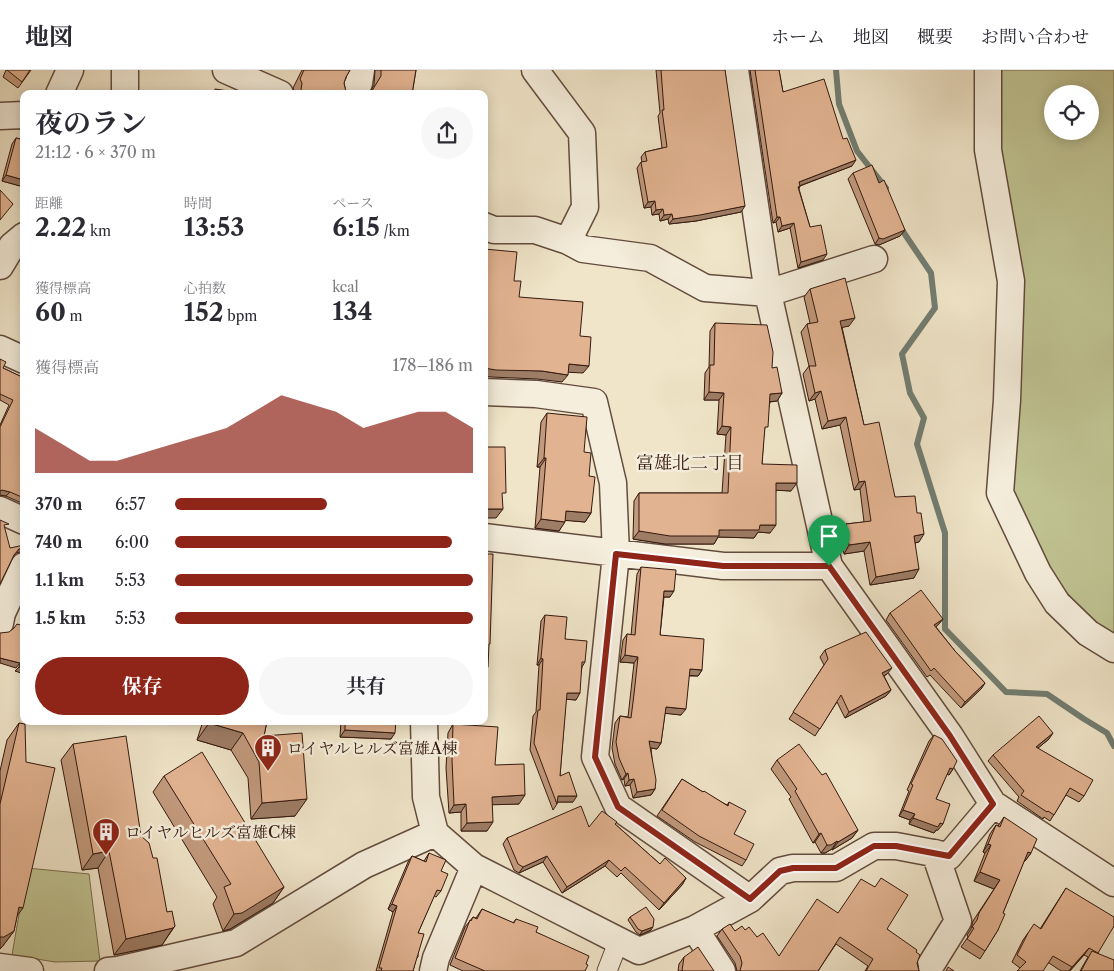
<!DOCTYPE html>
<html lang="ja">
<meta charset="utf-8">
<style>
:root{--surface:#fff;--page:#f7f7f7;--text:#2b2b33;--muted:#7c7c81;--line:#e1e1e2;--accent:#8f2418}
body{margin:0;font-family:"Libre Caslon Text","Noto Serif JP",serif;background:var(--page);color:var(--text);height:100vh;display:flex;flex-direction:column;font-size:19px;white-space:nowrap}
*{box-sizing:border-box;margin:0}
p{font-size:16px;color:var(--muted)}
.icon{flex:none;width:28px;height:28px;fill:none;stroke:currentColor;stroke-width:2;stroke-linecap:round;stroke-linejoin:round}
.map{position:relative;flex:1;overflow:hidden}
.panel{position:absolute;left:20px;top:20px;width:468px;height:635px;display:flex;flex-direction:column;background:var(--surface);border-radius:10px;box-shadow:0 2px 12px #0003}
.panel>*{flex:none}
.fabs{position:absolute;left:1044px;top:15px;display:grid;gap:10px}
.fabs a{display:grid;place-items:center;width:55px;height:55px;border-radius:50%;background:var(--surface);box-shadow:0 2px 12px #0003;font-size:25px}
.pin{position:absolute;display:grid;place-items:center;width:42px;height:42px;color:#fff;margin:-51px -21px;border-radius:50% 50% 50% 0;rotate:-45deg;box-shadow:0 0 5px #0007}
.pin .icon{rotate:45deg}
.round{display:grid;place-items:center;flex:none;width:52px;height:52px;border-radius:26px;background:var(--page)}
.headline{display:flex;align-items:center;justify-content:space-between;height:85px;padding:0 15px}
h1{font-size:28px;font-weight:700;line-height:38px}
.figures{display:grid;grid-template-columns:repeat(3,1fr);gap:8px;height:85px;padding:5px 15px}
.figures div{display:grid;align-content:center}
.figures b{font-size:25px;font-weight:700}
.figures small{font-size:14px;font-weight:400}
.figures p{font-size:14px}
.chart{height:140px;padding:10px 15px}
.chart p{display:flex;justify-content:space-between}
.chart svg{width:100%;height:90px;margin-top:5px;fill:var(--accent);opacity:.7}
.cta{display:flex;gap:10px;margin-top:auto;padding:10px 15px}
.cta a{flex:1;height:58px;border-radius:30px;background:var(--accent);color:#fff;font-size:20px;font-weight:700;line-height:58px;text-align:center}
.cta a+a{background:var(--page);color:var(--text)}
ul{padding:0 15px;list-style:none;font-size:16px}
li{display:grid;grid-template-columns:80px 60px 1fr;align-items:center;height:38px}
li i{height:12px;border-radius:6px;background:var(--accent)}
header{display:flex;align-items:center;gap:30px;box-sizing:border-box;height:70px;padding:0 25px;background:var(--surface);border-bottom:1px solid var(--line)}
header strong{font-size:24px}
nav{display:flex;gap:28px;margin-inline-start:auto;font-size:18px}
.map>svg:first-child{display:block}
</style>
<header>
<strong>地図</strong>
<nav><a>ホーム</a><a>地図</a><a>概要</a><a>お問い合わせ</a></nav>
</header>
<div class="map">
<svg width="1114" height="901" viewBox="0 0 1114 901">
<rect width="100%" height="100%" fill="#f0e5c9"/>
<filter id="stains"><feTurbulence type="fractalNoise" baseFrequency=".004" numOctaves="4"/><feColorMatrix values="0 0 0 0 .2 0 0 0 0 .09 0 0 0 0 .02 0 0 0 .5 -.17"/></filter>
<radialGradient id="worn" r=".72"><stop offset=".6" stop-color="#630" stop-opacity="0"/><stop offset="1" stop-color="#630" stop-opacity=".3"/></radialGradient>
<path fill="#c0c392" stroke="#7a6e50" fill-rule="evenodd" d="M992 0H1114V568L1093 555 1048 499 1011 421ZM1052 24H1090V61H1052Z
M27 798 89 804 100 891 55 892 12 885Z"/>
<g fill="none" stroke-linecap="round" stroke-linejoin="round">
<path stroke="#727d71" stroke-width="6" d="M836 0 839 34 857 81 886 118
M900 155 902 160 931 203 935 238 902 284 910 323 924 348 917 374 945 463V559L1006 622 1047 624 1084 649 1107 663 1114 676"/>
<defs>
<path id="pedestrian" d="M607 901 619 870"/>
<path id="minor" d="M125 0V24
M226 0 280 24
M535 0 582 63 585 137 568 171
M735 0 768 223 829 496 950 666 993 734 1114 813
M988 0V80L1011 211 1007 330 1000 423 1038 503 1057 533 1088 563 1114 579
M59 24 70 0
M352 24 359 13 361 0
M0 46 24 45
M484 156 494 160H535L568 171 583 179 650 188 705 218 768 223 874 189
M0 196 12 176 24 166
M0 279 24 290
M484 322 536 324 594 332 613 413 616 484 595 687 618 737 750 829
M0 440 24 451
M484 467 723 496H829
M0 553 2 543 24 496
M424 651 426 727 435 763 474 797 639 881 695 859 750 829 780 801 793 798H836L874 776H896L949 786 993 734
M695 859 722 901
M0 897 30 901
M108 901 118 900 236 873 364 795 435 763
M433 901 436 888 474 797
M927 901 958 851 935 783"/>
</defs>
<use href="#pedestrian" stroke="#634c3e" stroke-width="21"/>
<use href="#minor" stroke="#634c3e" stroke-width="29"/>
<use href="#pedestrian" stroke="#f5eedc" stroke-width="19"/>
<use href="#minor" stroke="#f5eedc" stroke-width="26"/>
</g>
<path fill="#c29a7d" stroke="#34190f" d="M6 0H31L18 18 3 7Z
M302 0H350L346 7 344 13 346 22 348 24H295L293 18Z
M375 0H416L412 24H369L374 15Z
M656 0H725L741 142 696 151 669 154 668 149 660 151 659 144 652 145 651 137 644 138 637 98 641 92H642L641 87 645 82 662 78 658 46 660 43Z
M750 0H779L783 22 852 96 800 116 799 119 810 157 823 190 798 198 790 158 778 162 776 152 773 153Z
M16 68 24 70V117L2 111 12 74Z
M853 103 879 113 905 160 900 166 879 175 875 174 848 109Z
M810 219 849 256 842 257 864 355 895 427 919 472 915 473 914 508 870 515 864 481 844 484 840 463 846 454 864 452 860 419 854 420 840 355 822 359 815 329 809 331 803 304 809 296 801 262 807 254 810 253 804 227Z
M715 253 772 298 782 323 777 331 770 332 764 362 762 394 791 421 776 420 770 463 758 462 754 468 718 467 714 474H665L633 469 634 431 639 423H722L726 365 717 364 719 330H704L705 303 709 297 710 261Z
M0 289 3 298 24 308 23 387H24V434L6 426 0 425V355L9 335 0 330Z
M547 343 584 382 589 406 591 443 585 452 565 450 559 461 535 458 540 397H537L541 352Z
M641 497 670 527H664L660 565 702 600 698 606H689L681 645 665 643 661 673 657 679 651 678 655 719 651 725 633 728 630 715 625 716 624 709 622 710 615 694 612 678 615 653 620 646 628 647 634 593 620 592 623 570 627 564 631 565 637 504Z
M890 543 943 549 938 555 936 557 955 581 985 613 981 619 961 638 930 605 927 607 886 550Z
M545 545 585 592 582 597 576 630 566 629 560 706 573 732H557V734L553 740 530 680 533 646 536 642 539 595H537L541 551Z
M825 580 887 604 884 606 891 620 886 626 845 648 837 632 815 666 789 649 824 595 820 587Z
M203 651H267L264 666 295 746 251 749 248 708 231 680 197 670Z
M341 651H396L391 669 340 667Z
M19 653 17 846 14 861 2 877 0 879V701L7 670Z
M453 654 495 695 519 734H492L487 761H461V742L449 743 446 698 448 663Z
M934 665 953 699 949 705 947 704 936 729 938 760H936L934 763 909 754 910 750 899 746 909 721 907 720 929 671Z
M1049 669 1038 678 1084 726 1079 732 1066 725 1050 751 1044 747 1043 749 1017 731 1019 727 988 691 993 685Z
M73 674 141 766 167 842 175 856 162 875 114 885 98 798 82 800 61 690Z
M777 690 858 760 852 768 832 780V779L825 783H821L815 772 813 773 789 729 791 727 771 699Z
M164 706 284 817 273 833 230 859 223 861 213 834 217 827 153 722Z
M682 709 703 722 727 735 729 732 734 764 746 790 742 796 695 772 657 746Z
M1004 747 1031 783 1025 791H1024L1003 843 998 860 980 889 961 877 968 867 967 865 971 859 973 851 994 819 974 811 985 783 983 782 990 764 996 755 998 756Z
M615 754 660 794 686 808 682 815 659 840 621 803 617 807 605 796 562 823 543 792 519 803 514 800 503 774 507 768 589 757Z
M429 783 441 801V821L436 827 434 826 418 863V887L416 889 413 901H376L393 842 388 839 408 792 412 786 424 791Z
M1066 818 1098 883 1114 901H1080L1088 887 1084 885 1070 901H1061L1049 893 1020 898 1012 892 1023 870 1028 863 1040 859Z
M482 839 513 853 516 849 586 894 585 901H463L450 895 465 857 473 847 476 848Z
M838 843 887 859 916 882 919 901H865L868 896 836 874 818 901H737L735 893 717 866 722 859 735 861 745 860 757 867 779 886Z
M630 847 651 860 640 865 636 862 628 850Z
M684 887 714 901H678L679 894Z"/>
<path fill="#9e7d66" stroke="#34190f" d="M856 90 852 96 799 116H800L796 122 799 112Z
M6 105 24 110V117L2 111Z
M655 131 651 137 644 138 648 132Z
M745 136 741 142 696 151 669 154 673 149Z
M663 139 659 144 652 145 656 140Z
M672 144 668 149 660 151 664 145Z
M777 147H780L776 152 773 153Z
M794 153 790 158 778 162 782 156Z
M905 160 900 166 879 175 875 174 879 168Z
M827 184 823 190 798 198 801 192Z
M855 248 849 256 835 259 840 251Z
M569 294 589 296 583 303 563 302Z
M484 298 542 301 568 305 562 312 537 309 491 307 484 306Z
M821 321 815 329 809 331 815 323Z
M709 322 724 323 719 330H704Z
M782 323 777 331 765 332 770 324Z
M846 347 840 355 822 359 828 351Z
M722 356 731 357 726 365 717 364Z
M544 388H546L540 397H537Z
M865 411 860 419 854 420 859 412Z
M776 413H797L791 421 771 420Z
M2 420 10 422 6 426 0 425V421Z
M484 439H503L496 448H484Z
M566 441 591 443 585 452 560 450Z
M541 449 565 452 559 461 535 458Z
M760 455H776L770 463 758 462 754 468 718 467 714 474H665L633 469 639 461 719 460Z
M924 464 919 472 908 474 914 466Z
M870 472 864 481 844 484 849 475Z
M24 477V481L16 483 10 490 19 479Z
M919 499 914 508 870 515 876 507Z
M664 521H674L670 527H660Z
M943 549 938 555 930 562 934 555Z
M625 585 638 587 634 593 620 592Z
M0 588 20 593 16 598 0 593Z
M541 588 543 589 539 595H537Z
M19 597 24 598V604L15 601Z
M484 597H488L484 603Z
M892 598 887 604 878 609 882 603Z
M690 599 702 600 698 606 685 605Z
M985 613 981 619 961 638 965 632Z
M891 620 886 626 845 648 849 642Z
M567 623H580L576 630 563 629Z
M666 637 686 639 681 645 662 643Z
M209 653 243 663 231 680 197 670Z
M345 660 395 663 391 669 340 667Z
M1053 663 1049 669 1032 683 1036 677Z
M649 671 661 673 657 679 645 677Z
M950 698 953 699 949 705 946 704Z
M628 703 624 709 622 710 626 704Z
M634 709 630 715 625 716 629 710Z
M655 719 651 725 633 728 637 722Z
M525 725 519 734 486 735 492 727Z
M558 726H577L573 732H556Z
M307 729 295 746 251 749 262 733Z
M466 734 461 742 449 743 454 735Z
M903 740 915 744 910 750 899 746Z
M913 748 940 753 943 754 938 760H936L934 763 909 754Z
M493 752 487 761H461L467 753Z
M858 760 852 768 832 780 838 772Z
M821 763 815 772 813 773 819 764Z
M837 771 832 779 825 783H821L827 775Z
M988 774 991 775 985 783 983 782Z
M109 781 98 798 82 800 93 784Z
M1028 782 1031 783 1025 791 1022 790Z
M547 786 543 792 519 803 523 797Z
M609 790 605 796 562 823 567 817Z
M980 802 1000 810 994 819 974 811Z
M686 808 682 815 659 840 664 833Z
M284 817 273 833 230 859 223 861 234 844Z
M392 834 397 836 393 842 388 839Z
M19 837 23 838 11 854Z
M653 857 651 860 640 865 642 861Z
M173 858 162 875 114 885 126 869Z
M14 861 2 877 0 879V867Z
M1089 878 1084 885 1069 901 1072 897Z"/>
<path fill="#e2b391" stroke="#34190f" d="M7 0H30L22 12Z
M304 0H350L346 7 344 13 346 22 348 24H298L301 20 302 13 300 9Z
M381 0H416L412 24H370L381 6Z
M661 0H725L745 136 700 145 673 149 672 144 664 145 663 139 656 140 655 131 648 132 641 92 647 91 645 82 667 77 662 40H664Z
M755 0H779L783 22 824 9 843 69 847 68 856 90 799 112 800 116 798 117 810 157 821 155 827 184 801 192 794 153 782 156 780 147H777Z
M215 19 235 22 234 24H215Z
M16 68 24 70V110L6 105Z
M872 95 879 113 884 110 905 160 883 169 879 168 853 103Z
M0 120 13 134 0 150Z
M484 179 517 182 514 211H521L519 227 583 232 580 266 591 267 589 296 569 294 568 305 542 301 496 300 484 298Z
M845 208 855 248 840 251 864 355 879 352 895 427 915 426 917 443H921L924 464 914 466 919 499 876 507 870 472 849 475 846 454 871 451 865 411 859 412 846 347 828 351 821 321 815 323 809 296H816L807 254 818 252 810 219Z
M715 253 767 255 773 282 772 298 777 297 782 323 770 324 768 357H765L762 394 797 395V413H776V455H760L759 460H719V466H670L639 461V423H728L731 357 722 356 724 323 709 322 710 295H714Z
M0 289 6 292 3 298 24 308V385L23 387H24V428L10 422 2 420 0 421V357L13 330 0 324Z
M547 343 587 347 584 382 591 383 589 406 595 407 591 443 566 441 565 452 541 449 546 388H544Z
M484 377H505L506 423H502L503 439H484Z
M0 450 9 454 4 455 10 478 24 475V477L19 479 14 485 0 514Z
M484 484H493L490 574H489L488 597H484Z
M641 497 676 500 674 521H664L660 565 704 569 702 600 690 599 686 639 666 637 661 673 649 671 656 710 655 719 637 722 634 709 629 710 628 703 626 704 619 688 616 672 620 646 631 648 634 624 638 587 625 585 627 564 635 565Z
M921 520 943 549 934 555 955 581 985 613 965 632 934 598 931 601 890 543Z
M545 545 567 547 565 569 587 571 585 592H582L580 623H567L560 706 569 702 577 726H558L557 734 534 673 538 640H540L543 589 541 588Z
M17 554 24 556V598L19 597 20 593 0 588V563L9 562 14 558Z
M866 562 892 598 882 603 891 620 849 642 841 625 820 659 793 642 828 589 825 580Z
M1039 646 1053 663 1036 677 1093 710 1084 726 1070 718 1054 745 1048 741 1047 742 1021 725 1024 721 993 685Z
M209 651H267L264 666 302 663 307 729 262 733 259 692 243 663 209 653Z
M345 651H396L395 663 345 660Z
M19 653 25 654 26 692 55 698 23 838 19 837 14 861 4 867H0V734Z
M453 654 498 657 495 695 524 694 525 725 492 727 493 752 467 753 466 734 454 735 452 690Z
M934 665 942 669 957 691 953 699 950 698 936 729 950 734 943 754 940 753 938 757 913 748 915 744 903 740 913 715 911 714Z
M126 666 141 766 149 773 153 788H157L167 842 172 841 175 856 173 858 126 869 109 781 93 784 73 674Z
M799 674 822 705 826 703 858 760 838 772 837 771 831 775H827L821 763 819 764 795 721 797 719 777 690Z
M202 682 284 817 242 843 234 844 224 817 231 814 164 706Z
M682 709 703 722 704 721 728 736 729 732 746 741 734 764 754 774 746 790 699 766 662 740Z
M581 736 589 757 602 741 617 752 615 754 660 794 665 788 686 808 664 833 625 797 621 801 609 790 567 817 547 786 523 797 518 794 507 768Z
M1004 747 1037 769 1031 783 1028 782 1003 843 1005 844 998 860 985 881 967 869 974 858 972 857 977 850 979 843 1000 810 980 802 991 775 988 774 996 755 1000 757Z
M429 783 446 790 441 801 448 804 441 821 437 820 418 863 424 864 413 901H381L382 898H379L397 836 392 834 412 786 426 792Z
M881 808 908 825 887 859 917 880 916 882 920 885 917 893 919 901H866L873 889 840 867 818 901H740L742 893 740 886 722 859 730 854 735 861 742 856 745 860 749 857 757 867 763 863 779 886 817 829 838 843 861 809 875 817Z
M1066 818 1114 847V856L1098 883 1089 878 1072 897 1053 886 1043 901H1017L1026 892 1017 885 1028 863 1034 854 1041 859Z
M646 837 654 849 653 857 642 861 638 859 630 847Z
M482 839 514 853 516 849 538 857 536 862 589 886 586 894 588 895 585 901H485L455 888 470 850 471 851 473 847 477 849Z
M698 877 714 901H682L684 887Z
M1092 881 1114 890V901H1081Z
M948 897 954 901H946Z"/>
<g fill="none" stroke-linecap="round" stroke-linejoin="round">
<defs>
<path id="route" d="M616 484 723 496H829L950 666 993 734 949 786 896 776H874L836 798H793L780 801 750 829 618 737 595 687Z"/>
</defs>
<use href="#route" stroke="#fff" stroke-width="10"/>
<use href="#route" stroke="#8f2418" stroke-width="6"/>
</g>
<defs>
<symbol id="building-pin" viewBox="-11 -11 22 30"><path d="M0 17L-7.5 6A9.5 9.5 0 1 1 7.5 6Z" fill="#8f2418" stroke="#f5eedc"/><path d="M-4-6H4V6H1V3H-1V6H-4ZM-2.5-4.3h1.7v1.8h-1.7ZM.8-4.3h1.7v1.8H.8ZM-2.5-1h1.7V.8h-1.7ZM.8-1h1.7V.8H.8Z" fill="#fff"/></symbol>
</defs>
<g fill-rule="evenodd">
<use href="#building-pin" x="252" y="662" width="32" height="43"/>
<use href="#building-pin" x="90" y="746" width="32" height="43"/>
</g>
<g text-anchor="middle" stroke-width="5" stroke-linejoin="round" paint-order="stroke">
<g font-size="16" fill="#34190f" stroke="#f5eedc" text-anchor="start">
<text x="287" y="684">ロイヤルヒルズ富雄A棟</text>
<text x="125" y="768">ロイヤルヒルズ富雄C棟</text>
</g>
<g font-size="18" fill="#34190f" stroke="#f5eedc">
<text x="690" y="399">富雄北二丁目</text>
</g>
</g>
<rect width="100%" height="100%" filter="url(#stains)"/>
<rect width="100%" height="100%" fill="url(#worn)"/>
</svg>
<div class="fabs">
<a><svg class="icon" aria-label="locate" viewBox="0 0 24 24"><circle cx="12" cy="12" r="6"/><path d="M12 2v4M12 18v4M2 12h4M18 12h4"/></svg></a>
</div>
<div class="pin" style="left:829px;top:496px;background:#1e9e55"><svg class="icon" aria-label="arrive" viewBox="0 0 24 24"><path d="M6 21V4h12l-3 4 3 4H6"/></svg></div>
<section class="panel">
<div class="headline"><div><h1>夜のラン</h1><p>21:12 · 6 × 370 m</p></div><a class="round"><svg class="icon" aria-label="share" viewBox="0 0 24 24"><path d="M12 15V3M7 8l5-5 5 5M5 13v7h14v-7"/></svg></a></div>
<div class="figures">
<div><p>距離</p><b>2.22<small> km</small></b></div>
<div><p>時間</p><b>13:53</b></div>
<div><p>ペース</p><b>6:15<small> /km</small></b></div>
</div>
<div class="figures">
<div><p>獲得標高</p><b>60<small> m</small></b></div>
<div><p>心拍数</p><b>152<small> bpm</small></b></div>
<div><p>kcal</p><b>134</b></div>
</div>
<div class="chart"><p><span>獲得標高</span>178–186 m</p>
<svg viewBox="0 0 160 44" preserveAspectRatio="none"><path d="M0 44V22L10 30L20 38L30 38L40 34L50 30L60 26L70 22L80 14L90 6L100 10L110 14L120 22L130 18L140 14L150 14L160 22V44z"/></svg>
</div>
<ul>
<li><b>370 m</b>6:57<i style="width:51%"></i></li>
<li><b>740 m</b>6:00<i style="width:93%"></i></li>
<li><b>1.1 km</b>5:53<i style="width:100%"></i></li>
<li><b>1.5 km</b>5:53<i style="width:100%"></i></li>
</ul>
<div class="cta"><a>保存</a><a>共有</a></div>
</section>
</div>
